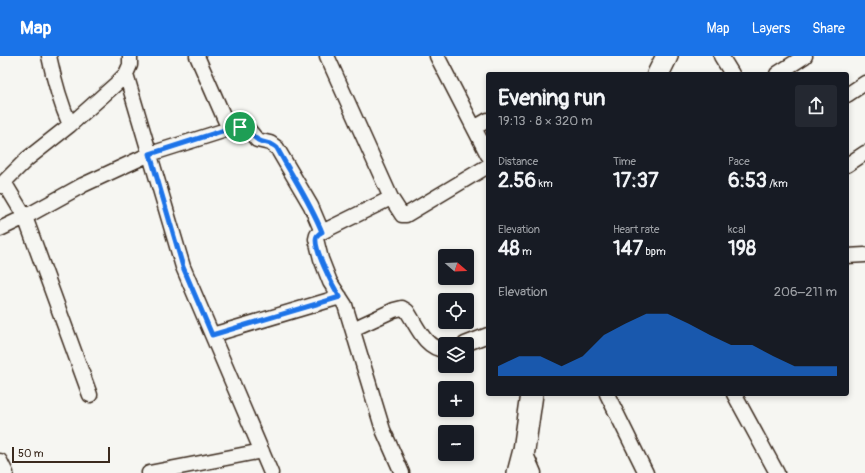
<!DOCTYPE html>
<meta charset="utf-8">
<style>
:root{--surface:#171b24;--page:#242831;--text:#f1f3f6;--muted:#9ea1a6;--accent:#1a73e8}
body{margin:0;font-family:Pangolin,sans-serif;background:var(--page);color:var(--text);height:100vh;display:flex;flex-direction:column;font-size:15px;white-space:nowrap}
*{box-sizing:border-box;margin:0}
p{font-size:13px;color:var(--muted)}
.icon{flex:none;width:22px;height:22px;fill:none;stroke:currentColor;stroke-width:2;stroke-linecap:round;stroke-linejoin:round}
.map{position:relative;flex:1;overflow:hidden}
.drawer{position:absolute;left:486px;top:16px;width:363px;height:324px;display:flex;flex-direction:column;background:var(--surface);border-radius:4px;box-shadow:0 2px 6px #0003}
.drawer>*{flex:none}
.needle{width:26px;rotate:109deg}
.controls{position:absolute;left:438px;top:193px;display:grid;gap:8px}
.controls a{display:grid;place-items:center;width:36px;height:36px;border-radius:4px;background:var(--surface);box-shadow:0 2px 6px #0003;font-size:20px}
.scale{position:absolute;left:12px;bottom:10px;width:98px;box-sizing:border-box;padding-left:4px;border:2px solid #3b2a1e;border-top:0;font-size:11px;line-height:14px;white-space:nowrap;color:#3b2a1e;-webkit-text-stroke:3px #f6f6f2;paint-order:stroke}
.pin{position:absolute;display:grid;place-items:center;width:34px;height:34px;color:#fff;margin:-17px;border:2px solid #fff;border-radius:50%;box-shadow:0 1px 4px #0007}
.round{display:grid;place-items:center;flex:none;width:42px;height:42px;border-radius:4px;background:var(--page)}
.overview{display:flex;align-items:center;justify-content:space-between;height:68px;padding:0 12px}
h1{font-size:22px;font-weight:800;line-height:30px}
.figures{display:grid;grid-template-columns:repeat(3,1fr);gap:6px;height:68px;padding:4px 12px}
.figures div{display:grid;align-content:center}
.figures b{font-size:20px;font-weight:800}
.figures small{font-size:11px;font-weight:400}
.figures p{font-size:11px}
.chart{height:112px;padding:8px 12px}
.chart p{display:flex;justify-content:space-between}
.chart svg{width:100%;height:72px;margin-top:4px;fill:var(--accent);opacity:.7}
header{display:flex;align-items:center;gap:24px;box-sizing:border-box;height:56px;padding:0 20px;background:var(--accent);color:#fff}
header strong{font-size:19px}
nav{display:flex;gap:22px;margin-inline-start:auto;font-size:14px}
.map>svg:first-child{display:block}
</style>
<header>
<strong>Map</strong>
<nav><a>Map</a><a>Layers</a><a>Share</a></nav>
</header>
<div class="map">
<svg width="865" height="417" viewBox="0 0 865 417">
<rect width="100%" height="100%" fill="#f6f6f2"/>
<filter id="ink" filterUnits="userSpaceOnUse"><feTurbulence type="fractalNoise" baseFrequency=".025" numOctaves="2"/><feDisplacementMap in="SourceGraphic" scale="8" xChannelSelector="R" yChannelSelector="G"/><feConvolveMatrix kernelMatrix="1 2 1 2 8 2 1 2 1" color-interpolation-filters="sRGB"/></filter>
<g filter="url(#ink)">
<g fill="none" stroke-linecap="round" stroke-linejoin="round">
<defs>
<path id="street" d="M49 0C54 24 60 46 70 69
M197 0 229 73
M327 0 391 142 402 159H406L488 110
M437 0 488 99
M721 0 732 18
M126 18 183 211 271 417
M777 18 805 0
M847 39 865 27
M474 72 488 64
M847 109 865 97
M4 126 25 161 90 339
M0 130 27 103 70 69 116 28 126 18 130 9V0
M391 142 322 176 317 179 316 183 321 203 330 226 345 249 383 374 402 417
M0 173 25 161 83 129 150 98 229 73 244 72 248 73 257 84 270 87 277 92 311 150 322 176
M847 200 865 199
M353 273 394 254 402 252 407 255C417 270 425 293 445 294
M212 279 340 241
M465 288 488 279
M607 338 646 417
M734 338 777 417
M524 394 534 417
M0 405 6 417
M149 417 262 395"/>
<path id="secondary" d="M658 18 667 0
M518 417 524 394 532 338"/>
</defs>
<use href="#street" stroke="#3b2a1e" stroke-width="17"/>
<use href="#secondary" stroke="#3b2a1e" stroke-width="24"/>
<use href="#street" stroke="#f6f6f2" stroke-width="14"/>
<use href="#secondary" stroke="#f6f6f2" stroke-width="21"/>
</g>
</g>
<g fill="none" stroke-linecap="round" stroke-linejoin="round" filter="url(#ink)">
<defs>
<path id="route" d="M240 71C249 72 251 80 258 84 265 88 271 86 277 92 292 120 310 146 322 176 321 176 317 179 317 180 311 189 334 232 340 241L212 279 183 211 150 98 228 73Z"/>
</defs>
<use href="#route" stroke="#fff" stroke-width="8"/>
<use href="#route" stroke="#1a73e8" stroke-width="5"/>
</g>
</svg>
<div class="controls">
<a><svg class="needle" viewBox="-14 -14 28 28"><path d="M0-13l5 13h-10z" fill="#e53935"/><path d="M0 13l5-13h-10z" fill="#9ea1a6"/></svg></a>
<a><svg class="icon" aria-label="locate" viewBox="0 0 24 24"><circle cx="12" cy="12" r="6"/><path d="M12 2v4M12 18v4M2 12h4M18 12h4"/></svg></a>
<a><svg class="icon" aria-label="layers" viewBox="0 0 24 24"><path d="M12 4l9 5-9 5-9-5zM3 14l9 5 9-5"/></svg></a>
<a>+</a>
<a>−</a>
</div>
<div class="scale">50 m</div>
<div class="pin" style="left:240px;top:71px;background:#1e9e55"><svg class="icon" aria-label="arrive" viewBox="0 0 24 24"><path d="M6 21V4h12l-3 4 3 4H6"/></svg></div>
<section class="drawer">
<div class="overview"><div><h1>Evening run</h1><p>19:13 · 8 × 320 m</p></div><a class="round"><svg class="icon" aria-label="share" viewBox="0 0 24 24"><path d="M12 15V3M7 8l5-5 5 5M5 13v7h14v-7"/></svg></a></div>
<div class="figures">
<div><p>Distance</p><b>2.56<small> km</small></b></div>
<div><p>Time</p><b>17:37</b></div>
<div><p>Pace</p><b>6:53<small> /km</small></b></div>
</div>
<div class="figures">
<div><p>Elevation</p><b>48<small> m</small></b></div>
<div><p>Heart rate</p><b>147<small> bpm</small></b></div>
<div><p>kcal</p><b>198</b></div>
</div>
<div class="chart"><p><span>Elevation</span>206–211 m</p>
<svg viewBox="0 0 160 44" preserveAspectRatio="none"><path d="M0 44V38L10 32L20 32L30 38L40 32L50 19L60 12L70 6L80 6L90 12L100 19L110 25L120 25L130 32L140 38L150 38L160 38V44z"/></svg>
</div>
</section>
</div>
